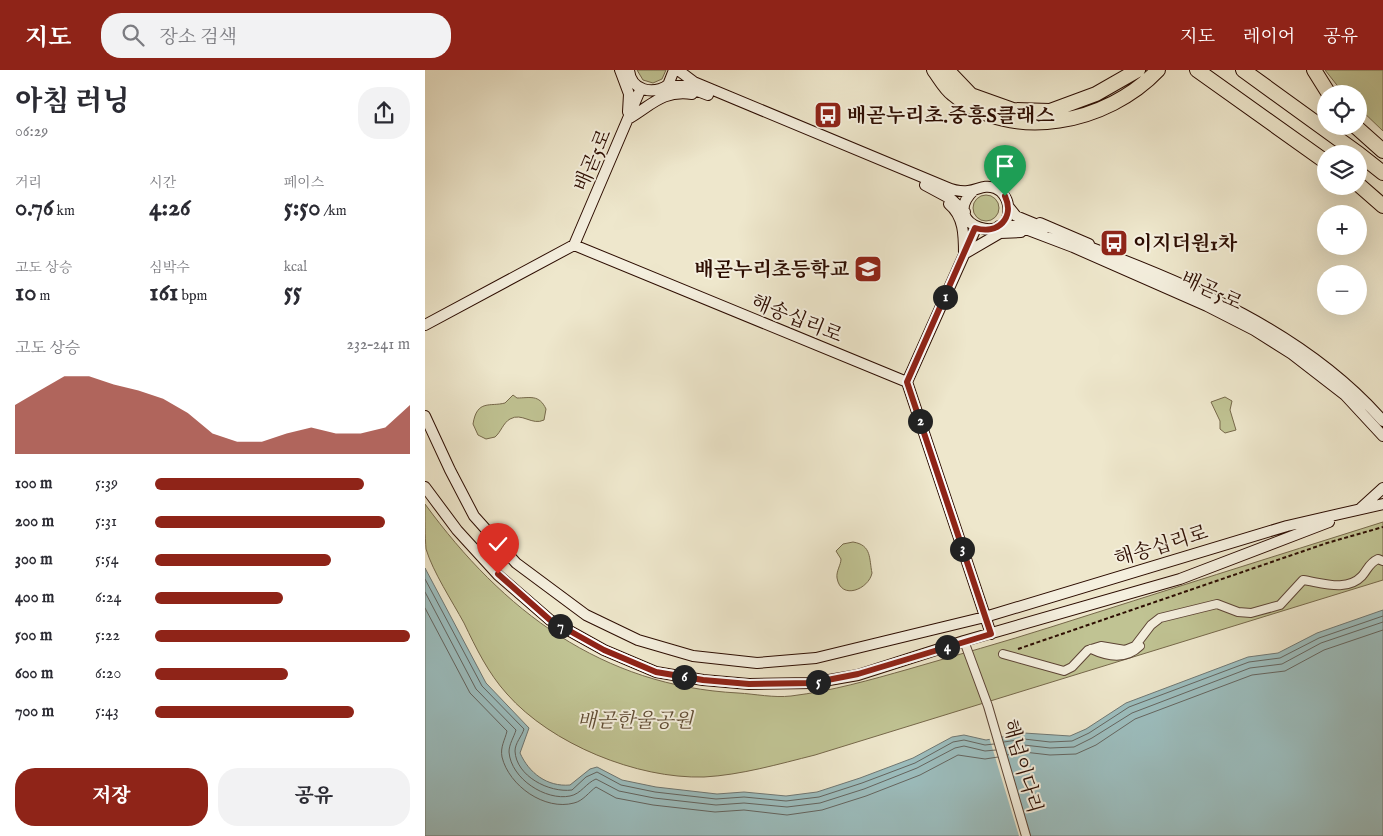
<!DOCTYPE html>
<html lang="ko">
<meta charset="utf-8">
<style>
:root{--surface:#fff;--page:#f2f2f3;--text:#2b2b33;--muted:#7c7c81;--accent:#8f2418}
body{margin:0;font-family:"IM FELL English","Noto Serif KR",serif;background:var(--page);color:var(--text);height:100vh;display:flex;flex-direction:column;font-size:19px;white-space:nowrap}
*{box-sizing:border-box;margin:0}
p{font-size:16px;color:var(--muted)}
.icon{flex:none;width:28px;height:28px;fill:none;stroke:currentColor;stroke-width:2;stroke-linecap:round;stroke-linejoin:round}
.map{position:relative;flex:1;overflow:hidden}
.panel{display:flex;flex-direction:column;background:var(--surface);width:425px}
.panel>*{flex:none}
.buttons{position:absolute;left:892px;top:15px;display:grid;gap:10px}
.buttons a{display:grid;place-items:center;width:50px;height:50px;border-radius:50%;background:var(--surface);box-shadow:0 5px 20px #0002;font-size:25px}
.pin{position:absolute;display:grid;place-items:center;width:42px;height:42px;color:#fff;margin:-51px -21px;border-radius:50% 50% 50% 0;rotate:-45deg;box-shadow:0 0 5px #0007}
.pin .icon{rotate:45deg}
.km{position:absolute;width:25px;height:25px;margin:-12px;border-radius:50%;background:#222;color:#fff;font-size:14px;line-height:25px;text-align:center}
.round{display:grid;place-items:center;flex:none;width:52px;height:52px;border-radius:20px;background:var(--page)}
.head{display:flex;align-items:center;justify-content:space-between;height:85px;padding:0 15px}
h1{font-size:28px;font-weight:800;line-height:38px}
.metrics{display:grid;grid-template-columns:repeat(3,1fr);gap:8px;height:85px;padding:5px 15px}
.metrics div{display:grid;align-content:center}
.metrics b{font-size:25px;font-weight:800}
.metrics small{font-size:14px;font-weight:400}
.metrics p{font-size:14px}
.chart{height:140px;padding:10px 15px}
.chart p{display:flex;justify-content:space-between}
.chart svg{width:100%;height:90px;margin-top:5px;fill:var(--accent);opacity:.7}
.cta{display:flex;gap:10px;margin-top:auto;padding:10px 15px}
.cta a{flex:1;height:58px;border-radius:20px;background:var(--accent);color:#fff;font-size:20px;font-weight:800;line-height:58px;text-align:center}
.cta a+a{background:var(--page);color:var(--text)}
ul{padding:0 15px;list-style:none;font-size:16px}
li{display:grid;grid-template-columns:80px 60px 1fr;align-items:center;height:38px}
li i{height:12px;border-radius:6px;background:var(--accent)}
header{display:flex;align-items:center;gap:30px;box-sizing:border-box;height:70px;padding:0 25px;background:var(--accent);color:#fff}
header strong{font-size:24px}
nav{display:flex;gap:28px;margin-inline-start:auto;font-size:18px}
.search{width:350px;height:45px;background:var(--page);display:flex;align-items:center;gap:12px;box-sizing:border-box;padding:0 18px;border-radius:20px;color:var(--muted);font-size:19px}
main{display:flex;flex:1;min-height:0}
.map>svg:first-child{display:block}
</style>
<header>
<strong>지도</strong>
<div class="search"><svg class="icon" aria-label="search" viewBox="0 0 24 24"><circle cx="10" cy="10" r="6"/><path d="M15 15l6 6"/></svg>장소 검색</div>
<nav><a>지도</a><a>레이어</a><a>공유</a></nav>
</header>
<main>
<section class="panel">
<div class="head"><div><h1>아침 러닝</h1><p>06:29</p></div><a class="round"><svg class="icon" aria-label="share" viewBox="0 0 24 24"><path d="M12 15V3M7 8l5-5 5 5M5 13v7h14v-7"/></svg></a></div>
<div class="metrics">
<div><p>거리</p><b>0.76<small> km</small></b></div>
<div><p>시간</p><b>4:26</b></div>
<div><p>페이스</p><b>5:50<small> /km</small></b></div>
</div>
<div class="metrics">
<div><p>고도 상승</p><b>10<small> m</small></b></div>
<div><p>심박수</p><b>161<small> bpm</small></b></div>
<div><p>kcal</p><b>55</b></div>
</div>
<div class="chart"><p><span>고도 상승</span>232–241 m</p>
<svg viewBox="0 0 160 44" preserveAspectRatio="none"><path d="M0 44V20L10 13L20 6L30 6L40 10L50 13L60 17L70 24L80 34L90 38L100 38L110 34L120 31L130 34L140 34L150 31L160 20V44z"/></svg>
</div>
<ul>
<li><b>100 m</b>5:39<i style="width:82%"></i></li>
<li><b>200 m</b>5:31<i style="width:90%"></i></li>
<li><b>300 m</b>5:54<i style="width:69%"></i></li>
<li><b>400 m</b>6:24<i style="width:50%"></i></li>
<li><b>500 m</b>5:22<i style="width:100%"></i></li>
<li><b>600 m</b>6:20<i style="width:52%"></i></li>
<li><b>700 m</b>5:43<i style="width:78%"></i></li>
</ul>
<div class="cta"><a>저장</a><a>공유</a></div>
</section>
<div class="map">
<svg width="958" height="766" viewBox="0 0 958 766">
<rect width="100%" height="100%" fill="#eee7cc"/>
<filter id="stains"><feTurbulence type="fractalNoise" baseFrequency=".004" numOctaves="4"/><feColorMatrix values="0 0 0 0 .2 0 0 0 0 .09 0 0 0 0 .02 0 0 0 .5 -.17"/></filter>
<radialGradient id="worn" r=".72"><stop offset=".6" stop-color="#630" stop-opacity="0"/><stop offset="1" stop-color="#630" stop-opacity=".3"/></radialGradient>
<path fill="#c0c393" stroke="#76684a" d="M212 0H241L237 9 228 13 218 10Z
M900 0H958V61L934 38V24H919Z
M548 138a13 13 0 1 1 26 0a13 13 0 1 1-26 0Z
M88 325 92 328C105 328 114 324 121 339L119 350C107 356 97 342 85 349 78 353 76 362 70 367L61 369 53 365 48 354C52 329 65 337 80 333Z
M800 327 807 331 805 340 811 360 800 363 795 359V351L786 332Z
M0 434C78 541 177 616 313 623 330 624 349 628 366 626 407 621 445 610 484 599 532 585 579 572 626 557 736 522 847 487 958 452V510L390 685C354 694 316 705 279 707 212 709 126 674 82 624 63 603 51 578 39 553 27 531 8 502 1 479 0 467 0 448 0 434Z
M428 472C447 475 444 489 447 503 444 519 416 531 412 508 411 501 416 495 416 489L411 481 418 474Z"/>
<path fill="#9cbebf" stroke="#6f7773" d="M0 498 61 613 104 658 95 683C104 703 122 717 145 715L165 699 172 697 197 710 231 717 292 724 319 722 361 726 392 722 435 708 488 688 527 667 539 665 561 670 599 663 645 666 661 659 701 633 823 587 853 583 892 563 958 540V766H0Z"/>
<path fill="#eee7cc" d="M574 665 604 766H594L564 667Z"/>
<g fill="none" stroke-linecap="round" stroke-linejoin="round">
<path stroke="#646560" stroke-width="1" d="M0 509 57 616 99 659C97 666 90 673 90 681 91 706 124 723 147 720L161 707 172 702 196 715 230 722 291 729 319 727 361 731 394 727 437 713 490 693 528 672 539 670 560 675 569 674
M0 522 51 619 91 660C89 667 84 674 84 682 86 709 121 731 145 726 156 724 161 713 171 709L194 721 229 728 291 735 319 733 362 737 395 733 439 719 492 698 530 678 539 676 560 681 571 680
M0 538 45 623 82 661C80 670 75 677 77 687 84 716 120 741 149 733 158 731 164 722 171 717L191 728 228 735 290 742 319 740 362 745 397 740 441 726 495 705 533 685 560 689 573 687
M579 672 599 669 625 672 647 671 664 663 704 637 824 592 855 588 894 568 958 546
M580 678 599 675 625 678 649 677 667 668 707 643 825 598 857 594 896 573 958 552
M582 685 599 682 625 685 651 684 671 675 710 649 827 605 860 601 899 580 958 560"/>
<defs>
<path id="street" d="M539 571 563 636 601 766
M666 579C683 587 701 590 715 576
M578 584 639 601 647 597 663 580 676 576 700 580 710 576 726 555 735 548 792 534 813 542 826 543 855 535 878 510C898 513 922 522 937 506 943 499 944 493 953 489L958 491"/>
<path id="secondary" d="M195 0 204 24 203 42
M204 0C206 21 228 25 243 15L249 0
M253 0 269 12 521 117C528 120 535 122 543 121 553 120 559 114 570 118 577 121 582 128 583 135 590 179 511 156 549 120
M241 16H259L283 25
M203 49C227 35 237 20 267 24
M500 115 526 129 540 142
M524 134C539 146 539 166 539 184L575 163 596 162
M583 136 591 146 620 158
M615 153 664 174
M574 156H593L648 177 782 236 829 260 867 284 920 325 958 366
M656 174C764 214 880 262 958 351
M149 175 216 18
M0 255 149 175 482 312 566 564
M482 312 551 158
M0 346 25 400 49 446 91 493 161 545 213 570 268 586 332 593 391 588 560 547 862 456 958 434
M0 417 32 460 73 505 125 550 179 580 231 602 278 610 324 614 387 613 433 605 539 571 755 509 904 452
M936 438 958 418"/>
<path id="highway" d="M509 0C515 8 520 18 528 24 587 74 683 53 733 0
M522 0 546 25 588 40 625 41 671 24 713 0
M772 0 901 92
M818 0 934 84
M889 0 904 24
M930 56 958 81
M934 84 958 103
M934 115 958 136"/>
</defs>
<use href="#street" stroke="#5c4334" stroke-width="10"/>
<use href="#secondary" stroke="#2c0c01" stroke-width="12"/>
<use href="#highway" stroke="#2c0c01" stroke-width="16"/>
<path stroke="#2c0c01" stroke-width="2" stroke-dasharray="4 2.5" stroke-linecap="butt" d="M593 579 902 473 958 457"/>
<use href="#street" stroke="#f4efde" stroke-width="8"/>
<use href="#secondary" stroke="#f4efde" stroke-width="10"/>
<use href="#highway" stroke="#eee7cc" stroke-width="14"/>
</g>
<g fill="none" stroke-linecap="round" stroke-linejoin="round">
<defs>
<path id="route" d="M73 504 125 550 179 580 231 602 278 610 324 614 387 613 433 604 566 564 482 312 550 158C573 165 590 148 580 126"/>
</defs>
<use href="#route" stroke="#fff" stroke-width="10"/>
<use href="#route" stroke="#8f2418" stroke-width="6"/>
</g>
<defs>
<symbol id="bus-square" viewBox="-11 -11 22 22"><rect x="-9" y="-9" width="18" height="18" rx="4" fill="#8f2418" stroke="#f4efde"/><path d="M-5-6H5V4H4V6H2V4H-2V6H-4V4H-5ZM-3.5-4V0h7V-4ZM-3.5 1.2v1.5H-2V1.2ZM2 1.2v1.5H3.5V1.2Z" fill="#fff"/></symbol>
<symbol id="school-square" viewBox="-11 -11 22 22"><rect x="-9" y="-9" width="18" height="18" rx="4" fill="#8f2418" stroke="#f4efde"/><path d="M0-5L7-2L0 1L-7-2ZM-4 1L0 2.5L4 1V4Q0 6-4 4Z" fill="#fff"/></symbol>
</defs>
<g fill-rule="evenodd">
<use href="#bus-square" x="387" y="29" width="32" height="32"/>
<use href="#bus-square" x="673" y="157" width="32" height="32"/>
<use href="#school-square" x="427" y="183" width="32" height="32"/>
</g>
<g text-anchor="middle" stroke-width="4" stroke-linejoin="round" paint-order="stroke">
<g font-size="20" font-weight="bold" fill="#2c0c01" stroke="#f4efde" text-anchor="start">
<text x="422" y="52">배곧누리초.중흥S클래스</text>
<text x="708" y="180">이지더원1차</text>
<text x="424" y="206" text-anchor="end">배곧누리초등학교</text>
</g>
<g font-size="20" fill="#2c0c01" stroke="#f4efde">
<text transform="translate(167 90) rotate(-67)" y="7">배곧5로</text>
<text transform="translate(787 220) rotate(25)" y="7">배곧5로</text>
<text transform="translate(372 248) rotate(22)" y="7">해송십리로</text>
<text transform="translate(736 475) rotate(-17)" y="7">해송십리로</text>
<text transform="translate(598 696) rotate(74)" y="7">해넘이다리</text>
</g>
<g font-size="20" font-style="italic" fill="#604c34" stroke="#f4efde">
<text x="210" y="657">배곧한울공원</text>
</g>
</g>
<rect width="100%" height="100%" filter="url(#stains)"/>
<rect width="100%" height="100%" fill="url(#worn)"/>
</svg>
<div class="buttons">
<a><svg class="icon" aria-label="locate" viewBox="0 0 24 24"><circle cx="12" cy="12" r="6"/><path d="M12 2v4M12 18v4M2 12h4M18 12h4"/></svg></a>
<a><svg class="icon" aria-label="layers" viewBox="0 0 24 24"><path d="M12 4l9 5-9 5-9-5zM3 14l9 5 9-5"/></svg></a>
<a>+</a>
<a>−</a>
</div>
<div class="pin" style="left:580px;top:126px;background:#1e9e55"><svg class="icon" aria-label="arrive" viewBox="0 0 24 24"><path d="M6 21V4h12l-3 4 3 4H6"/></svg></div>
<div class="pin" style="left:73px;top:504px;background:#d93025"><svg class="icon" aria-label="check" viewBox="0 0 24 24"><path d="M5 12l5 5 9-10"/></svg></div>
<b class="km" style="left:520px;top:227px">1</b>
<b class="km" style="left:495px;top:351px">2</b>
<b class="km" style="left:537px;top:479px">3</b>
<b class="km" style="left:522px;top:577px">4</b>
<b class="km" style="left:393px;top:612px">5</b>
<b class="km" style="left:259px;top:607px">6</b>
<b class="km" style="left:135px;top:556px">7</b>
</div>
</main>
